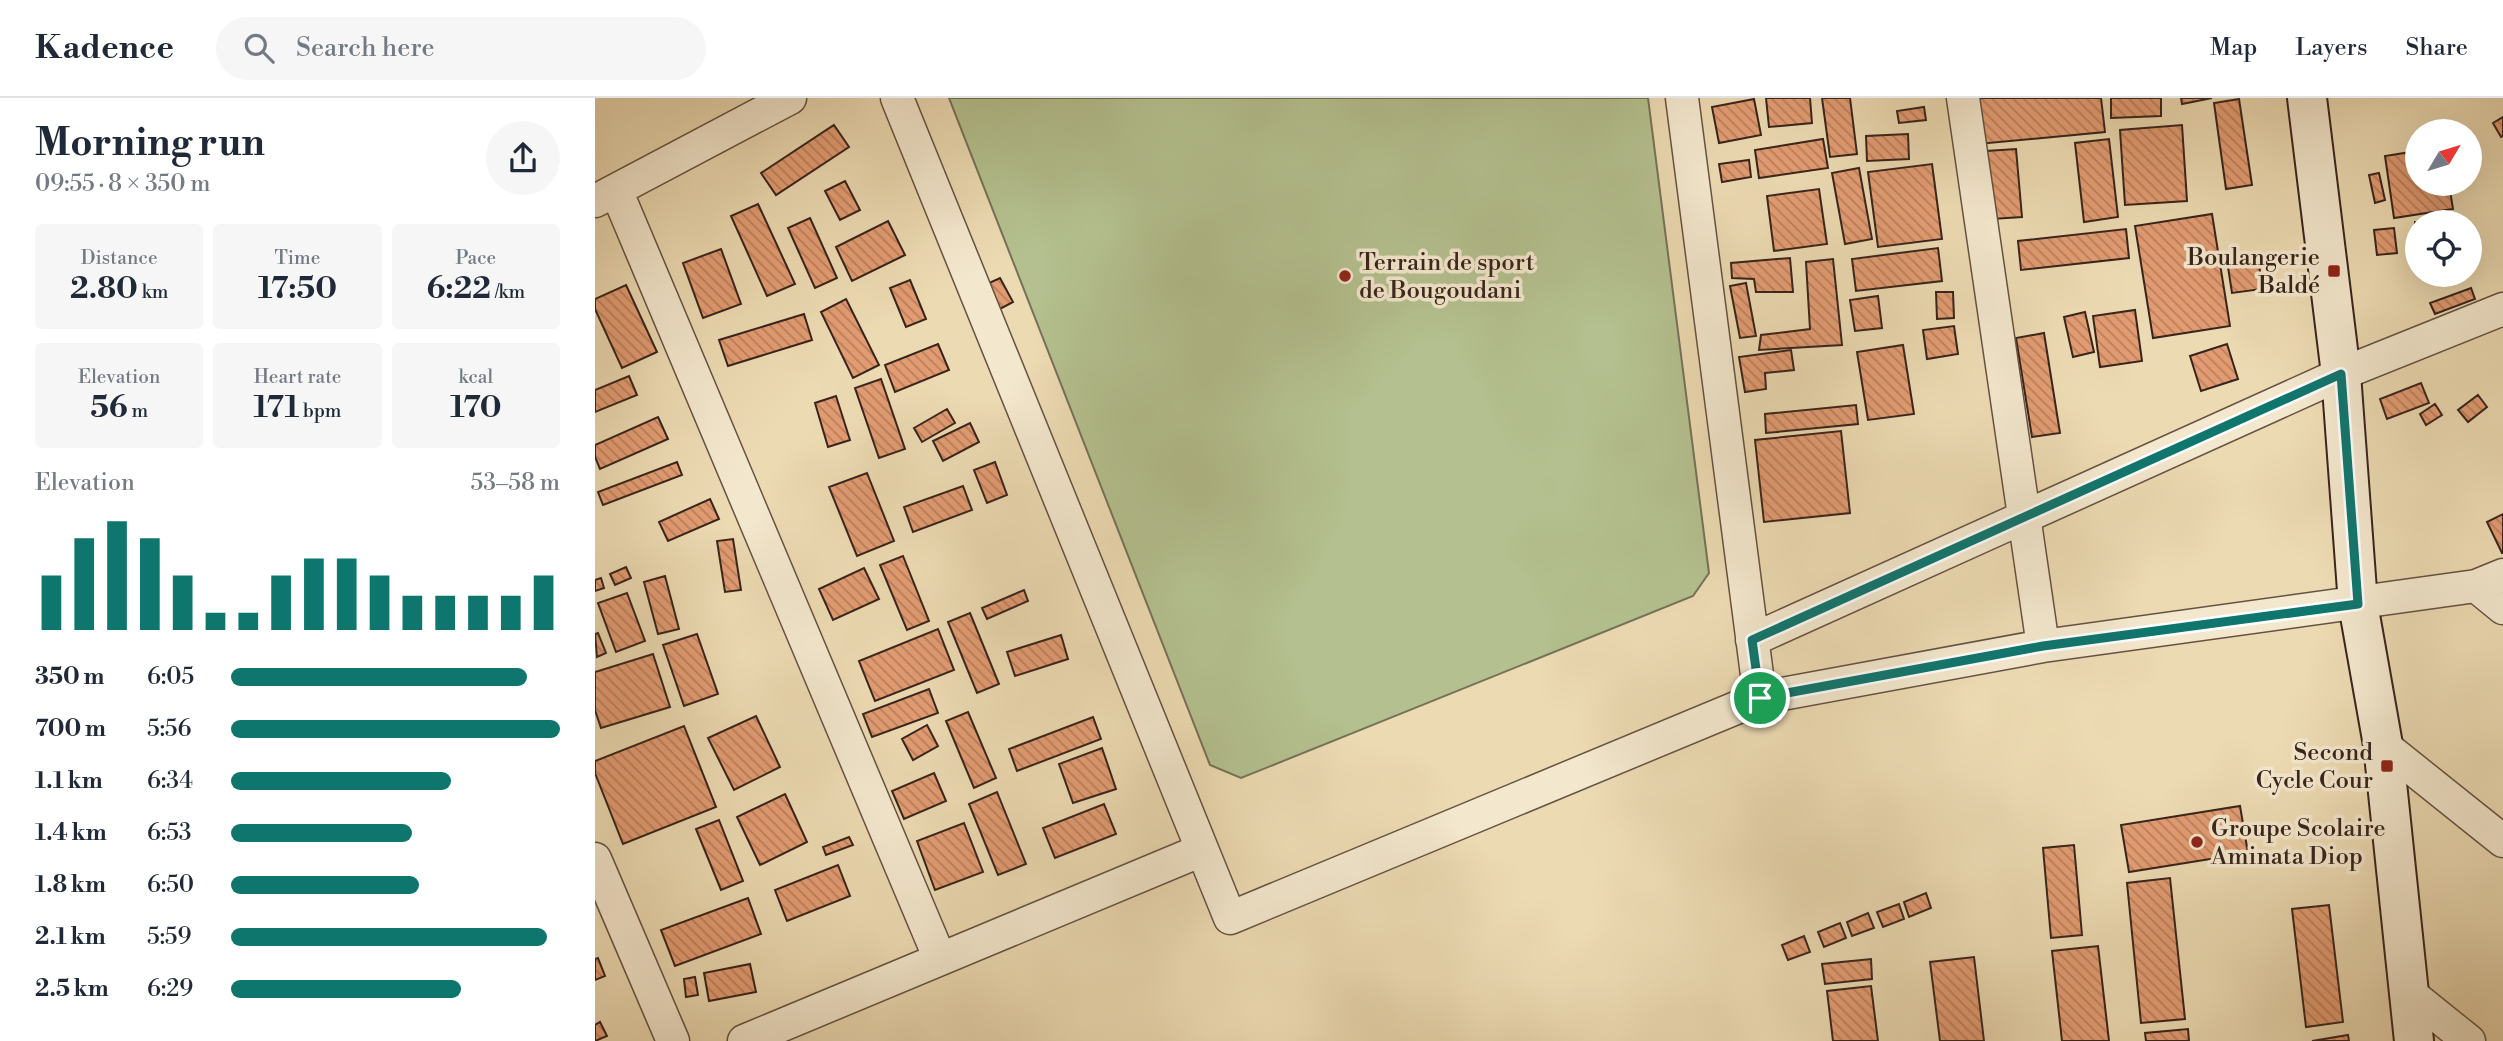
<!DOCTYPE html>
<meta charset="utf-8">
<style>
:root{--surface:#fff;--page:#f6f6f7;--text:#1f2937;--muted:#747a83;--line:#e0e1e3;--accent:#0f766e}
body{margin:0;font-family:"Libre Bodoni",serif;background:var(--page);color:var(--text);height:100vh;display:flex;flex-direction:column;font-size:26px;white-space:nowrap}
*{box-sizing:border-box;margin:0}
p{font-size:23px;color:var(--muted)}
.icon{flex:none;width:38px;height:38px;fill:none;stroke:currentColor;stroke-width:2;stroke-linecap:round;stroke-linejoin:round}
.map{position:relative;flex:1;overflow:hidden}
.sheet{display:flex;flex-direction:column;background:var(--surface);width:595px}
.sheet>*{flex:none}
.needle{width:46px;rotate:52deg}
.fabs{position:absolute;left:1810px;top:21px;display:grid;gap:14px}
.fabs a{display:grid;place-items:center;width:77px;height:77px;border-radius:50%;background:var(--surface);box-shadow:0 7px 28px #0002;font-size:35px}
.pin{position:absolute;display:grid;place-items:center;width:60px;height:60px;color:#fff;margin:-30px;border:4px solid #fff;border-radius:50%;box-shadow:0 2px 7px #0007}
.round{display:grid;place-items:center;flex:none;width:74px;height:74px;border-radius:37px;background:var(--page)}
.summary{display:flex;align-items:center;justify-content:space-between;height:119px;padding:0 35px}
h1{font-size:38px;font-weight:700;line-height:52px}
.stats{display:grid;grid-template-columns:repeat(3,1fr);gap:10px;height:119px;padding:7px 35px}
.stats div{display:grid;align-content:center;border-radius:7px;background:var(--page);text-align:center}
.stats b{font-size:30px;font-weight:700}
.stats small{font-size:19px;font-weight:400}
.stats p{font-size:19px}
.chart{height:196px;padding:14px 35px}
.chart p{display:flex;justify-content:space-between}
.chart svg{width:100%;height:126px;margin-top:7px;stroke:var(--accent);stroke-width:6}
ul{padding:0 35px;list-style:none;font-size:23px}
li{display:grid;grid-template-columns:112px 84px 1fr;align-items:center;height:52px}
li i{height:18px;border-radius:9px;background:var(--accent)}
header{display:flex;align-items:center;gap:42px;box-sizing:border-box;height:98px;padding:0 35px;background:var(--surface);border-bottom:2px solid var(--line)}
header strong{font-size:33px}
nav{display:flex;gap:38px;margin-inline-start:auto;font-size:24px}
.search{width:490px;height:63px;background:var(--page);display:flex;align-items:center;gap:18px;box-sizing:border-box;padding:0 24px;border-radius:38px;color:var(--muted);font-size:26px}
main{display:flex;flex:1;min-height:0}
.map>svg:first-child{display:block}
</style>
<header>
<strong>Kadence</strong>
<div class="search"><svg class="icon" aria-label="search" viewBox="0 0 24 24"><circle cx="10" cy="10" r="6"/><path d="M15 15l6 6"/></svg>Search here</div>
<nav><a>Map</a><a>Layers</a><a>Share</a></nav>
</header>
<main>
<section class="sheet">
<div class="summary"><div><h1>Morning run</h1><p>09:55 · 8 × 350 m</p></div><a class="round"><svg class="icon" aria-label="share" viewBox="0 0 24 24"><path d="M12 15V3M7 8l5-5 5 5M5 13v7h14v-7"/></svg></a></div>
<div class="stats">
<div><p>Distance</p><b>2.80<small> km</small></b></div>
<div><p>Time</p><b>17:50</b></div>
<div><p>Pace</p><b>6:22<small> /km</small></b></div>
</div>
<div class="stats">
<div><p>Elevation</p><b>56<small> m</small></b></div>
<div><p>Heart rate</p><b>171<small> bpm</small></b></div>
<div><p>kcal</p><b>170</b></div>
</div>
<div class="chart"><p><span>Elevation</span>53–58 m</p>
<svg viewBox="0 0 160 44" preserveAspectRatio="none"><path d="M5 44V25M15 44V12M25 44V6M35 44V12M45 44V25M55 44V38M65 44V38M75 44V25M85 44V19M95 44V19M105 44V25M115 44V32M125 44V32M135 44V32M145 44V32M155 44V25"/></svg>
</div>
<ul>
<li><b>350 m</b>6:05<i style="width:90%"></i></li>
<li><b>700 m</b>5:56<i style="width:100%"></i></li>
<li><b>1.1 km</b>6:34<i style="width:67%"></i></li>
<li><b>1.4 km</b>6:53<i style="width:55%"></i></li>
<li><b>1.8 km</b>6:50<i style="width:57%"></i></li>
<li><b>2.1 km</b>5:59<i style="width:96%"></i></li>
<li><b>2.5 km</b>6:29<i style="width:70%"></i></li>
</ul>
</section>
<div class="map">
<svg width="1908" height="943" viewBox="0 0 1908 943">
<defs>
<pattern id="building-back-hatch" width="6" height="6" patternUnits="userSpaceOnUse" patternTransform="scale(1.75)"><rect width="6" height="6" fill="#e39c72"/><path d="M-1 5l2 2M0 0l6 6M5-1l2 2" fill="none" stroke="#b97f5d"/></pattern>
</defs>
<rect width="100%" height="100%" fill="#ecdab2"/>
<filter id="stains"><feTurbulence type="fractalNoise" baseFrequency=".00286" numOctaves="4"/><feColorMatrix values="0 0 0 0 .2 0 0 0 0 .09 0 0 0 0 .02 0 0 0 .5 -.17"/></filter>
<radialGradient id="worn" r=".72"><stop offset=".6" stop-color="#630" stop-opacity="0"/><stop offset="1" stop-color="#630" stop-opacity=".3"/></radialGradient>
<path fill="#b4c08f" stroke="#767256" stroke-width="2" d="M354 0H1053L1114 475 1098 498 646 680 615 667Z"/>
<path fill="url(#building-back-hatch)" stroke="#38241c" stroke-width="2" d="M1171 0H1215L1217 25 1174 29Z
M1227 0H1255L1262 56 1235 59Z
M1379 0H1506L1510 34 1383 46Z
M1516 0H1566V18L1516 20Z
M1586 0H1617L1587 6Z
M1159 1 1166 37 1124 45 1117 9Z
M1644 1 1657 87 1631 91 1619 5Z
M1329 9 1331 22 1304 25 1302 13Z
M1908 19V38L1906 39 1898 25Z
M239 27 254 49 181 97 166 75Z
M1587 27 1592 103 1530 107 1525 32Z
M1313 36 1314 61 1272 63 1271 38Z
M1228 41 1233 70 1164 80 1160 52Z
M1514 41 1523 119 1489 124 1480 45Z
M1421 51 1427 119 1397 121 1391 53Z
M1822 53V86H1854L1858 111 1799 120 1790 58Z
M1154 62 1156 79 1127 84 1124 66Z
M1337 66 1347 141 1283 149 1273 74Z
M1264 70 1277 141 1250 146 1237 75Z
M1784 75 1790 102 1780 105 1774 77Z
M250 83 265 112 245 122 230 93Z
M1224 91 1232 146 1179 153 1172 98Z
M163 106 200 186 172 198 136 118Z
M1617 116 1635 228 1558 240 1540 128Z
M215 120 242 180 220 190 193 130Z
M293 123 310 157 257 183 241 149Z
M1820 124H1822V164H1818Z
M1799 130 1802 155 1782 157 1779 132Z
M1531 131 1534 160 1426 172 1423 143Z
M1343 150 1347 183 1261 193 1257 161Z
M126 151 146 206 108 220 88 165Z
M1195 160 1198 194H1161L1159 181 1137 180 1136 165Z
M1238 161 1247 247 1164 252 1166 237 1215 231 1211 164Z
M1664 165 1667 191 1637 195 1633 169Z
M405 180 418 204 405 211 392 186Z
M315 182 331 221 311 229 295 190Z
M1151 185 1161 238 1145 240 1135 188Z
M31 187 62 254 27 270 0 211V201Z
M1876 190 1880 201 1840 216 1835 205Z
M1341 194H1358L1359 220 1342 221Z
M1283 198 1287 230 1260 233 1255 202Z
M251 201 284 267 258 280 226 214Z
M1540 212 1547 263 1505 269 1498 218Z
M1490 214 1499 254 1478 259 1469 219Z
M209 216 217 242 133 268 124 242Z
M1359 228 1363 256 1332 261 1328 232Z
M1449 235 1465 335 1437 339 1421 240Z
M343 246 354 272 300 294 290 267Z
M1632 246 1643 281 1606 293 1595 258Z
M1308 247 1319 316 1273 322 1262 254Z
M1196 252 1199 272 1170 275 1171 291 1150 294 1144 259Z
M34 278 42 297 0 314V292Z
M286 281 310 351 284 360 260 290Z
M1826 285 1834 305 1792 321 1785 301Z
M1883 297 1892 309 1873 324 1863 312Z
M241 298 255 342 233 349 220 305Z
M1840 306 1847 317 1831 327 1825 316Z
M1261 307 1263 326 1171 335 1170 316Z
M352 311 360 325 327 344 319 330Z
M63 319 73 341 5 371 0 359V347Z
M375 325 384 344 348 363 338 343Z
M1246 333 1255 415 1169 424 1160 342Z
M82 364 87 377 8 407 3 394Z
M400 364 412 397 392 405 379 372Z
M272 375 299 443 262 458 234 389Z
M368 388 377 412 318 434 309 409Z
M115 401 124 421 73 443 64 424Z
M1908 416V455H1907L1892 424Z
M138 441 146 492 130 494 122 443Z
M308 458 334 523 312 532 285 467Z
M31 469 36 480 20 487 15 476Z
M269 470 284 501 238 522 224 491Z
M70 478 84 531 63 536 49 484Z
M6 480 9 490 0 493V482Z
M429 492 433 503 392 521 387 510Z
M32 495 50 543 21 554 3 505Z
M375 515 404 586 382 595 353 524Z
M343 531 359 572 280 603 264 563Z
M3 535 11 555 2 559 0 536Z
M102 536 123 596 89 608 68 547Z
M466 537 473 561 420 578 412 554Z
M58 556 75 609 6 630 0 612V574Z
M334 591 343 615 277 639 268 616Z
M373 614 401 680 379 690 351 623Z
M161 618 185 669 139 692 113 640Z
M498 619 506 641 422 673 414 651Z
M332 627 343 648 318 662 307 641Z
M89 628 121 709 28 746 0 675V663Z
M507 650 521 691 478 705 464 666Z
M339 675 351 703 309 721 297 693Z
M402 694 431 766 403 777 374 706Z
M190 696 212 744 165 767 142 719Z
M509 706 521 736 460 760 448 730Z
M1645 708 1653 755 1534 774 1526 727Z
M124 722 148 783 126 792 101 731Z
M369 725 388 774 340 792 322 743Z
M254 739 258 747 231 757 228 749Z
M1479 747 1487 837 1456 840 1448 750Z
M243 767 255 798 192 823 180 792Z
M1575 780 1590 921 1546 925 1532 785Z
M1331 795 1336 810 1314 819 1309 804Z
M153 800 166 836 80 868 66 832Z
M1304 806 1309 821 1288 829 1282 814Z
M1734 807 1748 924 1711 929 1697 811Z
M1273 815 1279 830 1257 838 1252 824Z
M1245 825 1251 840 1229 849 1223 834Z
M1209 838 1215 854 1193 862 1187 847Z
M1503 848 1514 943H1467L1457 853Z
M1379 859 1389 943H1345L1335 864Z
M3 860 10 878 0 882V861Z
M1276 861 1277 881 1230 886 1227 866Z
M155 866 161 894 114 903 109 875Z
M100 879 103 897 91 899 89 881Z
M1276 888 1283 943H1238L1232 893Z
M5 924 12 938 0 943V927Z
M1593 931 1594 943H1551L1550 935Z
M1753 937 1754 943H1717Z"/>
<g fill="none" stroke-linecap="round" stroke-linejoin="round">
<defs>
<path id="street" d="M302 0 635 820 1165 600 1448 548 1881 488 1908 477
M1087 0 1165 600
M1368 0 1448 548
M21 92 345 861
M0 103 195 0
M1881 488 1908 510
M1157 542 1746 276 1908 211
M1788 647 1908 743
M0 761 78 943
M1813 894 1874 943
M149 943 607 752"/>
<path id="secondary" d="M1712 0 1746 276 1763 506 1788 647 1819 943"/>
</defs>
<use href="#street" stroke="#655242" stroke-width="35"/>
<use href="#secondary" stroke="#38241c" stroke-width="42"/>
<use href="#street" stroke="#f3e7cd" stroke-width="32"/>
<use href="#secondary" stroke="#f3e7cd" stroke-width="38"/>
</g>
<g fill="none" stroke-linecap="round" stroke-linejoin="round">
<defs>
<path id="route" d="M1746 276 1763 506 1448 548 1165 600 1157 542Z"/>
</defs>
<use href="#route" stroke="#fff" stroke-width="14"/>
<use href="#route" stroke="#0f766e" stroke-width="9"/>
</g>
<g fill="#8f2418" stroke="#f3e7cd" stroke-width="2.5">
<rect x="1732" y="166" width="14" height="14" rx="3.5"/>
<circle cx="750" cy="178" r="7"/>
<rect x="1785" y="661" width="14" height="14" rx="3.5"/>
<circle cx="1602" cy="744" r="7"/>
</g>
<g text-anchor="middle" stroke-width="7" stroke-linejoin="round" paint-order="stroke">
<g font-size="24" fill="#38241c" stroke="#f3e7cd" text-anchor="end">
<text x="1725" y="167">Boulangerie<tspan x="1725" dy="28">Baldé</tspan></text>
<text x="764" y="172" text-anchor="start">Terrain de sport<tspan x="764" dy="28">de Bougoudani</tspan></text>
<text x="1778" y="662">Second<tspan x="1778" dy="28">Cycle Cour</tspan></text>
<text x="1616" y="738" text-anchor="start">Groupe Scolaire<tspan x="1616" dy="28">Aminata Diop</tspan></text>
</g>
</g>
<rect width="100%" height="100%" filter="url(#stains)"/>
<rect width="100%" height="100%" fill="url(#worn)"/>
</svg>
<div class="fabs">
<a><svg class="needle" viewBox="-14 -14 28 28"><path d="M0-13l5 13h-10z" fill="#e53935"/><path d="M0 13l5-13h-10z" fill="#747a83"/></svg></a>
<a><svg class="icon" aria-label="locate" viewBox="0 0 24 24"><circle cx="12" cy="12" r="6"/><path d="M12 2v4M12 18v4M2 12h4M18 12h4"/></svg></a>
</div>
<div class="pin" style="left:1165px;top:600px;background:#1e9e55"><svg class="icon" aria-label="arrive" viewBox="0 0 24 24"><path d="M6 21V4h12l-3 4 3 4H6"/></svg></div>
</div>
</main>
